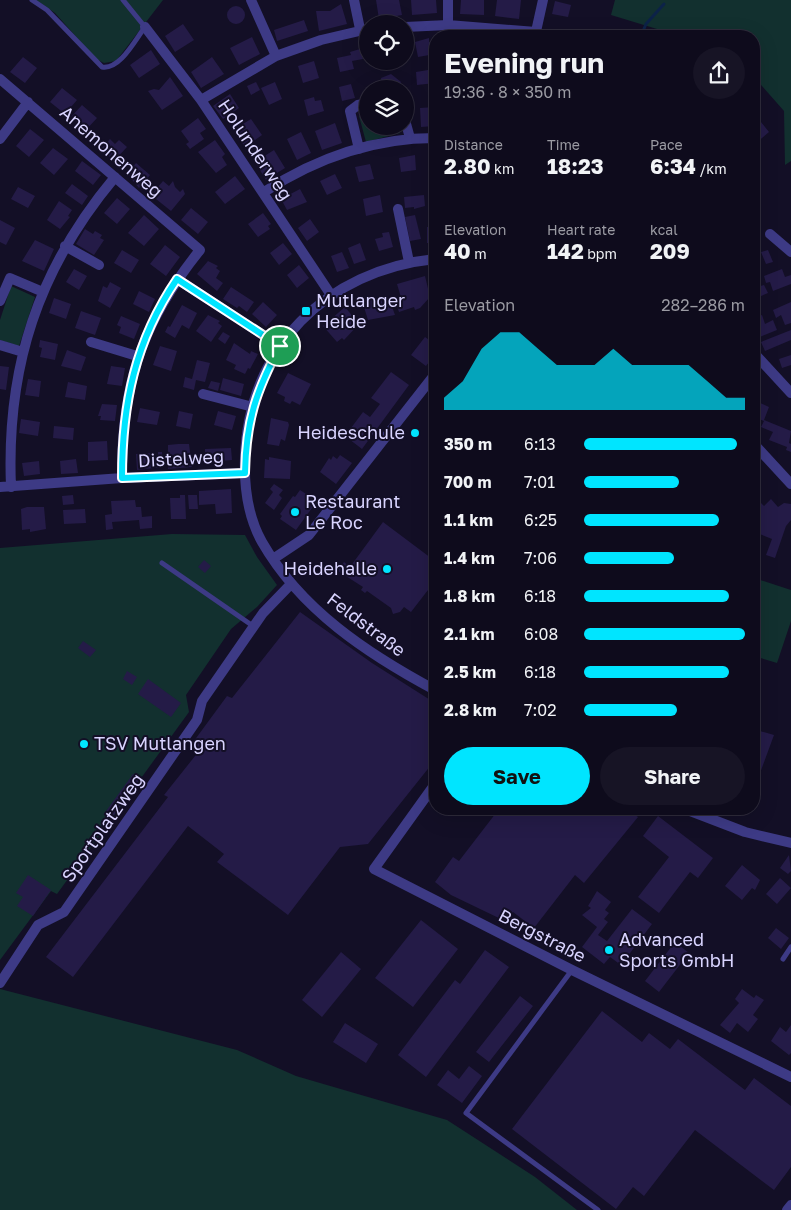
<!DOCTYPE html>
<meta charset="utf-8">
<style>
:root{--surface:#0e0b1c;--page:#171425;--text:#f1f3f6;--muted:#9b9ba3;--line:#2e2b3b;--accent:#00e5ff}
body{margin:0;font-family:"Golos Text",sans-serif;background:var(--page);color:var(--text);height:100vh;display:flex;flex-direction:column;font-size:19px;white-space:nowrap}
*{box-sizing:border-box;margin:0}
p{font-size:16px;color:var(--muted)}
.icon{flex:none;width:28px;height:28px;fill:none;stroke:currentColor;stroke-width:2;stroke-linecap:round;stroke-linejoin:round}
.map{position:relative;flex:1;overflow:hidden}
.panel{position:absolute;left:429px;top:30px;width:331px;height:785px;display:flex;flex-direction:column;background:var(--surface);border-radius:20px;box-shadow:0 5px 20px #0002,0 0 0 1px var(--line)}
.panel>*{flex:none}
.controls{position:absolute;left:359px;top:15px;display:grid;gap:10px}
.controls a{display:grid;place-items:center;width:55px;height:55px;border-radius:50%;background:var(--surface);box-shadow:0 5px 20px #0002,0 0 0 1px var(--line);font-size:25px}
.pin{position:absolute;display:grid;place-items:center;width:42px;height:42px;color:#fff;margin:-21px;border:2px solid #fff;border-radius:50%;box-shadow:0 1px 5px #0007}
.round{display:grid;place-items:center;flex:none;width:52px;height:52px;border-radius:26px;background:var(--page)}
.overview{display:flex;align-items:center;justify-content:space-between;height:85px;padding:0 15px}
h1{font-size:28px;font-weight:700;line-height:38px}
.figures{display:grid;grid-template-columns:repeat(3,1fr);gap:8px;height:85px;padding:5px 15px}
.figures div{display:grid;align-content:center}
.figures b{font-size:21px;font-weight:700}
.figures small{font-size:14px;font-weight:400}
.figures p{font-size:14px}
.chart{height:140px;padding:10px 15px}
.chart p{display:flex;justify-content:space-between}
.chart svg{width:100%;height:90px;margin-top:5px;fill:var(--accent);opacity:.7}
.cta{display:flex;gap:10px;margin-top:auto;padding:10px 15px}
.cta a{flex:1;height:58px;border-radius:30px;background:var(--accent);color:#111;font-size:20px;font-weight:700;line-height:58px;text-align:center}
.cta a+a{background:var(--page);color:var(--text)}
ul{padding:0 15px;list-style:none;font-size:16px}
li{display:grid;grid-template-columns:80px 60px 1fr;align-items:center;height:38px}
li i{height:12px;border-radius:6px;background:var(--accent)}
.map>svg:first-child{display:block}
</style>
<div class="map">
<svg width="791" height="1210" viewBox="0 0 791 1210">
<rect width="100%" height="100%" fill="#130f26"/>
<path fill="#12302f" d="M36 0H163L116 61 104 63 96 59 55 13Z
M615 0H791V161L785 165 784 111 754 77V36H680L611 15Z
M367 114 368 126H398L400 133 366 142 359 116Z
M11 286 35 297 19 346 0 340V320Z
M172 534 245 535 257 557 277 585 257 607 231 629 186 695 189 712 57 894 51 891 0 960V548Z
M754 578 791 590V621L777 663 754 656Z
M0 989 237 1050 296 1076 447 1120 535 1177 577 1210H0Z"/>
<g fill="none" stroke-linecap="round" stroke-linejoin="round">
<path stroke="#0c2248" stroke-width="3" d="M641 36 646 24 664 4"/>
</g>
<path fill="#241b47" d="M376 0H399L402 15 379 19Z
M411 0H436L437 13 412 15Z
M461 0H484V15L460 14Z
M497 0H521L519 19 495 16Z
M555 1 571 5 568 17 552 14Z
M341 4 347 24 319 31 316 11H330Z
M227 15a9 9 0 1 1 18 0a9 9 0 1 1-18 0Z
M304 20 308 31 277 41 274 30Z
M183 24 194 40 175 52 165 36Z
M252 37 260 54 239 65 230 48Z
M429 38V42H434L435 54 418 57 415 42Z
M360 49 363 59 352 61 354 69 340 72 337 58 351 55 350 52Z
M151 50 160 64 139 78 130 65Z
M23 57 37 68 25 83 10 72Z
M212 57 224 74 201 88 191 72Z
M314 61 319 78 303 83 298 66Z
M434 69 435 83 417 85 416 72Z
M391 74 401 82 398 89H382L381 78Z
M170 77 183 96 162 110 148 91 154 89 159 90Z
M256 82 260 90 251 95 247 86Z
M275 82 282 99 269 105 261 88Z
M351 84 355 98 342 101 339 87Z
M62 88 77 100 65 114 50 102Z
M230 94 239 108 223 119 213 106Z
M314 97 315 101 321 100 324 111 308 116 304 100Z
M82 105 97 118 86 130 71 117Z
M435 107V126L421 127 420 108Z
M757 117 769 132 754 145V121Z
M198 118 206 129 200 133 204 139 190 149 186 144 189 142 181 131Z
M251 119 262 135 245 147 233 130Z
M335 123 342 143 322 150 315 131Z
M30 129 44 140 29 157 16 146Z
M301 132 311 153 297 160 287 139Z
M110 139 115 144 119 140 127 147 114 161 101 149Z
M215 140 225 154 222 157 227 165 216 173 198 152Z
M53 148 68 159 54 175 40 163Z
M274 150 285 168 266 180 255 162Z
M415 155 416 170 401 172 399 158Z
M82 161 101 175 93 185 75 171Z
M136 163 150 175 139 188 127 174Z
M370 164 374 179 359 182 355 167Z
M335 174 342 188 327 195 320 181Z
M235 176 245 189 225 204 215 192Z
M163 181 169 186 173 181 175 187 180 192 183 189 185 194 171 211 151 195Z
M72 184 88 196 82 205 65 193Z
M18 187 35 196 28 208 11 199Z
M300 189 307 202 287 210 281 199Z
M380 195 383 212 366 216 363 199Z
M424 195 425 206 414 209V207L405 208 404 197Z
M117 198 130 209 117 224 104 213Z
M59 201 72 210 68 216 70 217 60 229 47 220Z
M191 208 208 222 198 234 181 220Z
M263 213 271 224 268 226 270 229 258 237 248 224Z
M144 215 159 229 144 246 128 233Z
M415 215 421 239 410 241 405 217Z
M310 219 319 232 307 241 298 228Z
M0 220 15 228 6 245 0 242Z
M427 227H435V243H427Z
M85 229 93 234 95 231 102 235 100 238 104 240 94 255 76 244Z
M389 232 393 247 379 251 375 239 383 237 382 233Z
M35 240 54 249 44 271 22 261Z
M283 243 292 254 279 265 270 253Z
M360 243 366 260 354 264 348 248Z
M165 245 180 257 166 276 150 264Z
M122 250 139 260 131 273 114 263Z
M768 250 773 262 766 264 761 252Z
M342 252 349 268 337 272 331 256Z
M208 261 218 266 216 268 220 271 216 278 223 283 217 291 197 274Z
M299 265 309 278 297 288 287 275Z
M74 269 87 276 79 290 66 282Z
M782 269 785 277 791 275V284L773 291 770 282 766 283 764 276Z
M425 276 430 297 420 308 415 310 414 307 399 312 396 303 402 301 397 284Z
M754 280 757 287 764 285 768 293 754 299Z
M110 282 121 288 110 308 98 301 103 286 107 288Z
M231 287 254 302 247 312 239 306 237 308 223 299Z
M139 291 155 299 149 312 133 304Z
M54 298 71 304 66 319 49 313Z
M374 298 375 300 381 298 383 306 391 304 395 315 368 320 363 304Z
M263 302 277 315 266 327 252 314Z
M791 302V323L785 325 781 315 776 318 773 310Z
M182 305 197 313 189 329 182 325 175 338 165 332 168 326 170 327Z
M345 307 359 324 344 340 342 338 337 342 323 326Z
M81 311 101 318 95 335 75 328Z
M208 315 220 321 218 323 222 326 211 342 196 331Z
M762 315 765 324 773 320 777 330 757 338 754 329V318Z
M121 316 140 324 134 339 119 333 121 327 117 325Z
M791 330V340L765 351 761 342Z
M223 332 230 336 225 344 218 339Z
M425 337 435 344V354L426 366 411 355Z
M40 340 58 344 55 360 40 357 42 348 39 347Z
M234 343 250 354 251 351 258 354 250 369 248 368 245 374 234 369 236 365 226 360Z
M160 346 177 351 171 371 153 365Z
M67 350 86 357 81 371 61 366Z
M791 355V365L782 368 779 359Z
M197 360 210 363 205 382 196 380 194 390 183 387 185 377 192 379Z
M0 366 9 367 6 390 0 389Z
M111 366 125 368 122 386 107 384Z
M391 372 409 385 362 449 345 436 363 412 370 417 380 404 371 398Z
M288 373 311 384 300 405 292 401 290 404 284 401 285 397 277 393Z
M223 378 244 384 241 396 220 390Z
M28 379 41 381 39 397 25 395Z
M211 381 220 383 218 391 208 388Z
M68 382 87 386 85 400 65 397Z
M754 400 769 407 764 420 791 431 789 443 791 444V452L786 450 787 447 769 440 773 432 761 427 764 421 754 417Z
M102 404 117 405 115 421 100 420 101 416H98Z
M140 408 160 412 157 425 137 422Z
M179 411 193 414 190 429 176 426Z
M218 411 236 416 232 430 214 425Z
M271 418 288 422 289 425 285 441 281 439 279 446 267 444Z
M21 419 40 422 38 436 19 433Z
M54 426 74 428 73 440 53 438Z
M107 441 108 460 88 461V442Z
M178 444H189L192 467 168 469V445Z
M231 448 232 460 205 462V449Z
M158 452H162L163 467 137 470 136 454 152 453V458L158 457Z
M340 455 352 463 336 484 320 472 329 458 331 460 333 456 337 459Z
M269 457 291 461 290 479 264 478 265 459 269 460Z
M76 459 78 473 61 474 60 461Z
M39 461 40 474 24 476 22 463Z
M274 484 283 490 279 495 282 498 274 510 265 503 273 492 270 489Z
M231 489 232 513 216 514 215 504 199 505V491Z
M300 490 317 501 296 530 280 519 282 516 280 514 293 496 295 497Z
M73 495 74 504 63 505 62 496Z
M180 495H185L186 519H171L170 498H180Z
M188 495H197L198 509H189Z
M771 499 778 507 784 503 791 504V520L786 526 775 558 766 555 772 539 755 532 754 534V511L761 503 764 506Z
M135 500 136 507H141L142 517 152 516V528L140 529 139 520 112 522 113 529 106 530 105 515 112 514 111 501Z
M27 507H44L46 529 30 532V529L22 530 21 509Z
M85 509 86 523 64 524 63 510Z
M383 522 435 561V581L411 612 404 607 400 612 393 614 391 608 367 591 365 593 361 590 363 587 338 571 344 562 350 567Z
M204 560 211 566 205 573 198 567Z
M300 612 372 663 435 703V760L368 844 340 847 288 915 217 862 224 854 188 826 73 977 46 957 168 797 164 795 199 751 191 745 227 696 232 698Z
M83 641 96 650 90 657 78 648Z
M127 671 137 677 132 685 123 679Z
M148 679 181 703 171 717 138 694Z
M760 731 774 735 756 784 754 783V736L757 737Z
M133 774 140 779 111 819 104 814Z
M499 809H627L638 817 584 883 575 875 534 928 513 912 505 921 451 895 435 882 453 857 459 861Z
M658 816 713 858 698 878 690 872 659 913 638 897 669 857 643 836Z
M789 855 791 871 788 874 780 868Z
M742 865 760 880 755 890 752 888 742 900 725 886Z
M28 875 51 890 33 916 17 906 23 897 16 893Z
M780 878 791 888 777 904 766 894Z
M597 891 611 902 605 910 609 913 604 919 608 922 598 935 607 941 632 909 652 924 621 965 610 957 604 964 582 947 597 927 582 915 591 908 588 906Z
M421 920 458 949 413 1007 375 978Z
M776 928 789 938 781 949 768 938Z
M675 942 689 953 659 992 645 981Z
M485 950 509 967 426 1077 398 1055 455 980 460 984Z
M341 952 361 969 322 1017 302 1000Z
M742 989 754 998 756 995 764 1000 753 1015 758 1019 748 1032 737 1023 730 1033 720 1025 739 1003 735 999Z
M520 996 533 1006 489 1062 476 1052Z
M602 1011 642 1042 649 1033 670 1049 678 1039 745 1090 754 1078 791 1106V1167L774 1190 695 1130 644 1196 633 1187 616 1209 512 1129Z
M345 1023 378 1044 366 1063 333 1042Z
M791 1025V1053L789 1055 771 1041 780 1027 786 1032Z
M469 1066 482 1076 462 1103 437 1085 448 1070 459 1079Z"/>
<g fill="none" stroke-linecap="round" stroke-linejoin="round">
<path stroke="#3d3a85" stroke-width="5" d="M32 0 47 10 102 67C120 70 135 40 145 27L123 0
M162 563 253 626
M783 959 791 947
M572 970 466 1113 598 1210"/>
<path stroke="#3d3a85" stroke-width="10" d="M251 0 276 56
M354 0 360 29
M448 25V0
M145 27 201 100 331 295
M405 27 448 25 536 32
M535 36 543 0
M0 79 200 250C142 322 121 385 122 478
M201 100 276 56 321 40 368 29
M405 120 410 138
M0 139 28 102
M359 149 350 111 358 105 368 103
M264 192C315 159 374 138 435 138
M398 209 409 262
M770 234 791 252
M65 246 99 265
M435 259C327 270 248 348 245 458 244 487 248 517 262 542 301 610 368 654 435 690
M177 279 280 346
M0 301 10 278 43 292
M91 342 137 356
M0 345 23 352
M754 353 791 393
M203 394 253 407
M754 444 791 484
M0 487 122 478 245 473
M11 487C6 367 38 269 115 177
M273 559 309 535 435 374
M435 784 374 869 572 970 791 1077
M685 809 745 832 791 843
M0 983 38 925 64 912 197 720 202 701 263 613 291 584
M787 1210 791 1205"/>
</g>
<g fill="none" stroke-linecap="round" stroke-linejoin="round">
<defs>
<path id="route" d="M177 279 280 346C256 391 246 421 245 473L122 478C122 404 135 341 177 279Z"/>
</defs>
<use href="#route" stroke="#fff" stroke-width="10"/>
<use href="#route" stroke="#00e5ff" stroke-width="6"/>
</g>
<g fill="#00e5ff" stroke="#130f26" stroke-width="2">
<rect x="301" y="306" width="10" height="10" rx="2.5"/>
<circle cx="415" cy="433" r="5"/>
<circle cx="295" cy="512" r="5"/>
<circle cx="387" cy="569" r="5"/>
<circle cx="84" cy="744" r="5"/>
<circle cx="609" cy="950" r="5"/>
</g>
<g text-anchor="middle" stroke-width="4" stroke-linejoin="round" paint-order="stroke">
<g font-size="18" fill="#d9d4ff" stroke="#130f26">
<text transform="translate(255 150) rotate(56)" y="6">Holunderweg</text>
<text transform="translate(111 152) rotate(41)" y="6">Anemonenweg</text>
<text transform="translate(181 459) rotate(-3)" y="6">Distelweg</text>
<text transform="translate(366 625) rotate(37)" y="6">Feldstraße</text>
<text transform="translate(103 828) rotate(-55)" y="6">Sportplatzweg</text>
<text transform="translate(542 936) rotate(27)" y="6">Bergstraße</text>
</g>
<g font-size="18" fill="#d9d4ff" stroke="#130f26" text-anchor="start">
<text x="316" y="307">Mutlanger<tspan x="316" dy="21">Heide</tspan></text>
<text x="405" y="439" text-anchor="end">Heideschule</text>
<text x="305" y="508">Restaurant<tspan x="305" dy="21">Le Roc</tspan></text>
<text x="377" y="575" text-anchor="end">Heidehalle</text>
<text x="94" y="750">TSV Mutlangen</text>
<text x="619" y="946">Advanced<tspan x="619" dy="21">Sports GmbH</tspan></text>
</g>
</g>
</svg>
<div class="controls">
<a><svg class="icon" aria-label="locate" viewBox="0 0 24 24"><circle cx="12" cy="12" r="6"/><path d="M12 2v4M12 18v4M2 12h4M18 12h4"/></svg></a>
<a><svg class="icon" aria-label="layers" viewBox="0 0 24 24"><path d="M12 4l9 5-9 5-9-5zM3 14l9 5 9-5"/></svg></a>
</div>
<div class="pin" style="left:280px;top:346px;background:#1e9e55"><svg class="icon" aria-label="arrive" viewBox="0 0 24 24"><path d="M6 21V4h12l-3 4 3 4H6"/></svg></div>
<section class="panel">
<div class="overview"><div><h1>Evening run</h1><p>19:36 · 8 × 350 m</p></div><a class="round"><svg class="icon" aria-label="share" viewBox="0 0 24 24"><path d="M12 15V3M7 8l5-5 5 5M5 13v7h14v-7"/></svg></a></div>
<div class="figures">
<div><p>Distance</p><b>2.80<small> km</small></b></div>
<div><p>Time</p><b>18:23</b></div>
<div><p>Pace</p><b>6:34<small> /km</small></b></div>
</div>
<div class="figures">
<div><p>Elevation</p><b>40<small> m</small></b></div>
<div><p>Heart rate</p><b>142<small> bpm</small></b></div>
<div><p>kcal</p><b>209</b></div>
</div>
<div class="chart"><p><span>Elevation</span>282–286 m</p>
<svg viewBox="0 0 160 44" preserveAspectRatio="none"><path d="M0 44V38L10 30L20 14L30 6L40 6L50 14L60 22L70 22L80 22L90 14L100 22L110 22L120 22L130 22L140 30L150 38L160 38V44z"/></svg>
</div>
<ul>
<li><b>350 m</b>6:13<i style="width:95%"></i></li>
<li><b>700 m</b>7:01<i style="width:59%"></i></li>
<li><b>1.1 km</b>6:25<i style="width:84%"></i></li>
<li><b>1.4 km</b>7:06<i style="width:56%"></i></li>
<li><b>1.8 km</b>6:18<i style="width:90%"></i></li>
<li><b>2.1 km</b>6:08<i style="width:100%"></i></li>
<li><b>2.5 km</b>6:18<i style="width:90%"></i></li>
<li><b>2.8 km</b>7:02<i style="width:58%"></i></li>
</ul>
<div class="cta"><a>Save</a><a>Share</a></div>
</section>
</div>
